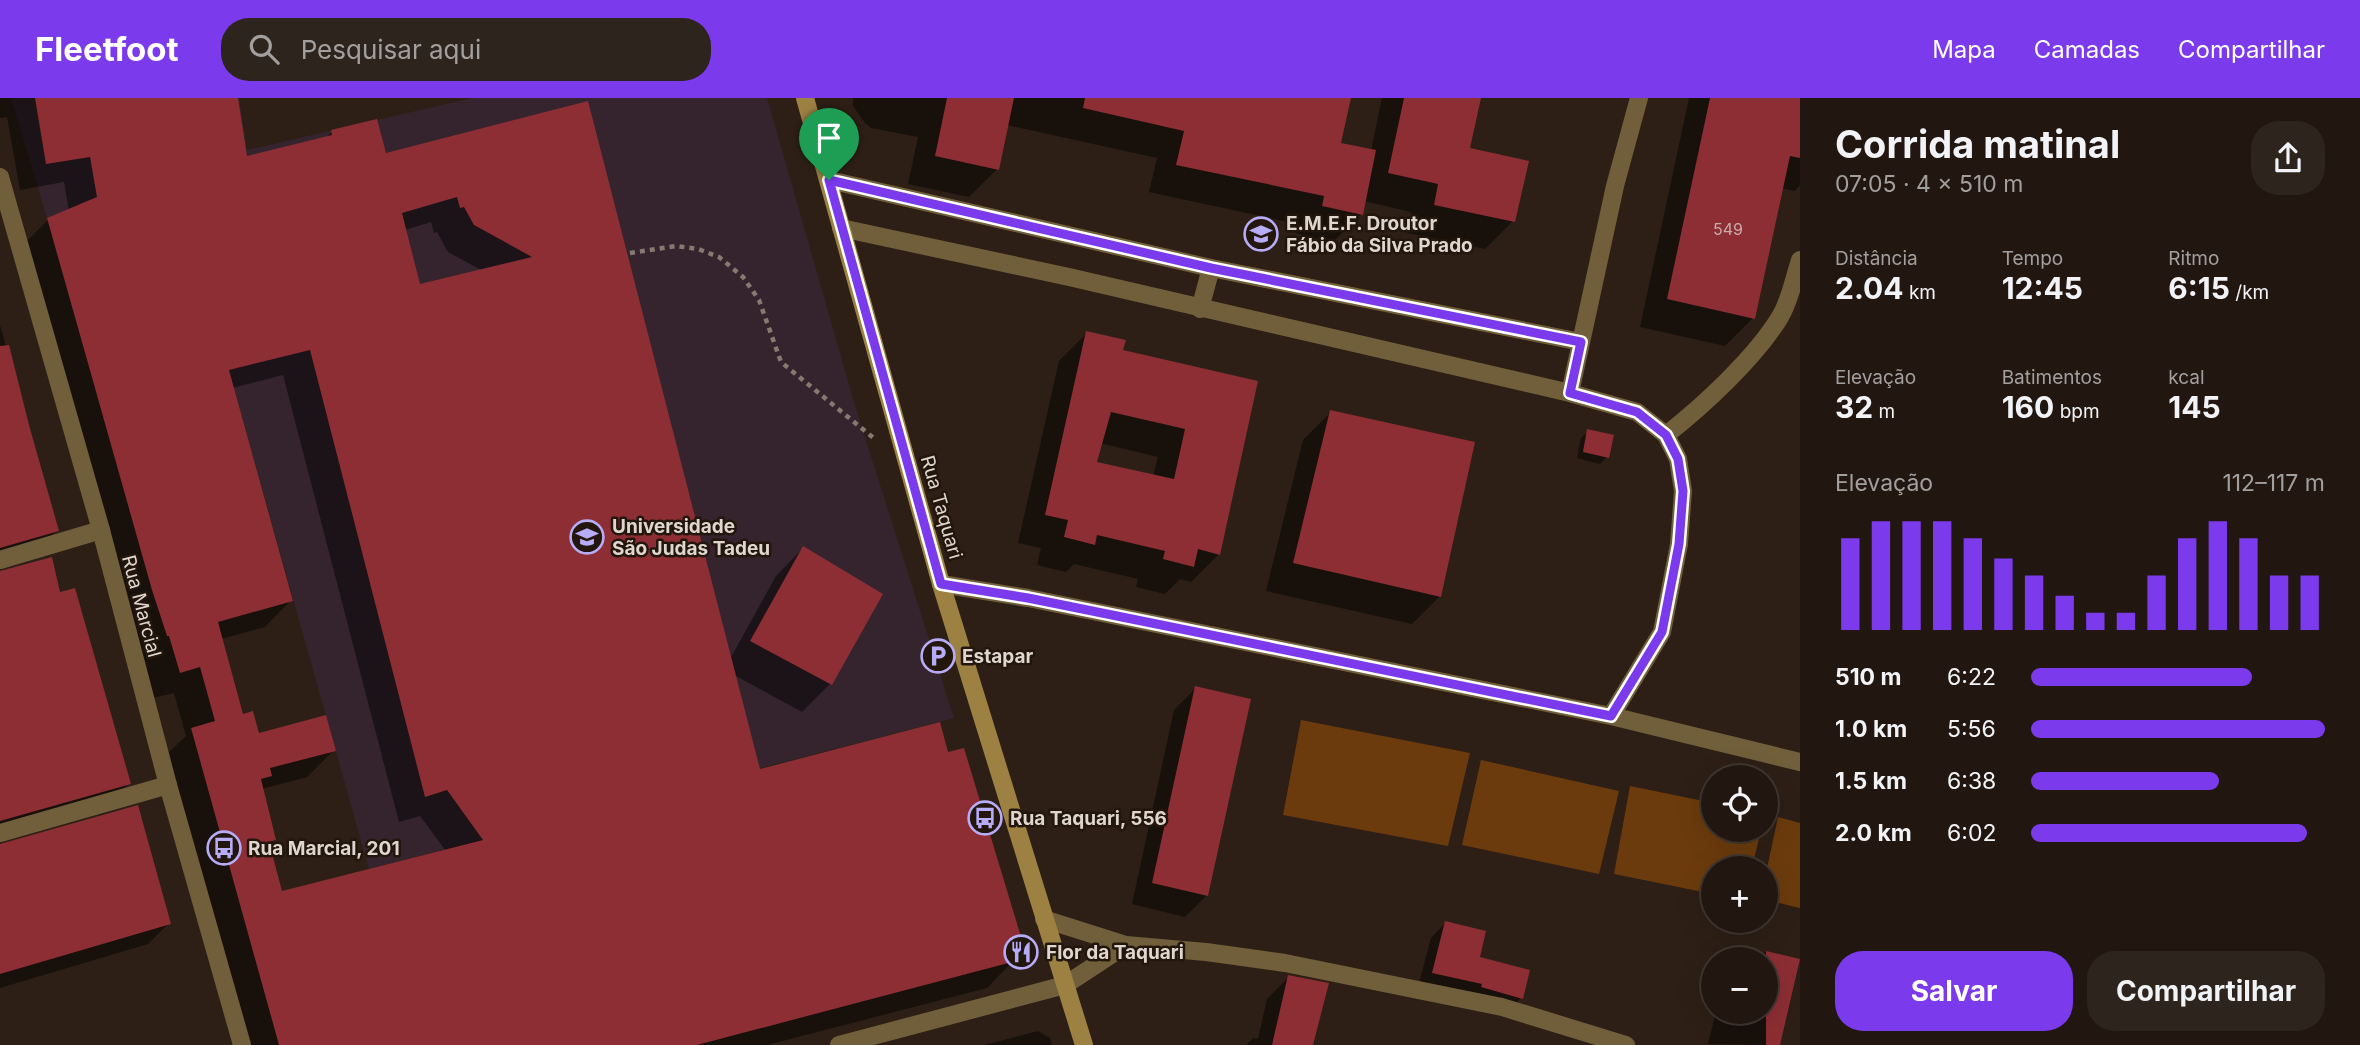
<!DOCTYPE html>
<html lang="pt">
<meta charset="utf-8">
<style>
:root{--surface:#221710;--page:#2e241e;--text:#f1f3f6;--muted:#a29f9f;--line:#3f3630;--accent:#7c3aed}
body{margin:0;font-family:Inter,sans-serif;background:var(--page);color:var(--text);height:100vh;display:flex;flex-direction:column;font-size:26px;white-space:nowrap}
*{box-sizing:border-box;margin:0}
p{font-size:23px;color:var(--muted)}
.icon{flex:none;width:38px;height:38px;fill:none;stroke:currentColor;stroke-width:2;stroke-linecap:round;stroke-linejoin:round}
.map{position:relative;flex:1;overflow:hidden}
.drawer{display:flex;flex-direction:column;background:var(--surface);width:560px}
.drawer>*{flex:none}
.buttons{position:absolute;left:1701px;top:667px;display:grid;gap:14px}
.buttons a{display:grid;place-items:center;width:77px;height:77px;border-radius:50%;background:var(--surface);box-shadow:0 7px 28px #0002,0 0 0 2px var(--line);font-size:35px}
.pin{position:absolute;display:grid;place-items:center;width:60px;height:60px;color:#fff;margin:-72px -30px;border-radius:50% 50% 50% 0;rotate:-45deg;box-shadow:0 0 7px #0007}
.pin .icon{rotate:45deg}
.round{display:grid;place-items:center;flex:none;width:74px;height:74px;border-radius:28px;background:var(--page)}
.head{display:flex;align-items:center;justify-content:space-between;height:119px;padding:0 35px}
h1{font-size:38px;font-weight:700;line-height:52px}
.metrics{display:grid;grid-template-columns:repeat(3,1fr);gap:10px;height:119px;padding:7px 35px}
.metrics div{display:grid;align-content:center}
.metrics b{font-size:30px;font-weight:700}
.metrics small{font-size:19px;font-weight:400}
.metrics p{font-size:19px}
.chart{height:196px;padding:14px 35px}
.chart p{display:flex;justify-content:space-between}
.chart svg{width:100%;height:126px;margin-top:7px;stroke:var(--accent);stroke-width:6}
.action{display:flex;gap:14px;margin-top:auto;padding:14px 35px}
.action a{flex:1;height:80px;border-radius:28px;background:var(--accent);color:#fff;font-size:28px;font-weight:700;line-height:80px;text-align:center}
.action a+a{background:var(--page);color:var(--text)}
ul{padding:0 35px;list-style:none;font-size:23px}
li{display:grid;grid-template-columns:112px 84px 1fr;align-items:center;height:52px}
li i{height:18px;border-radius:9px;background:var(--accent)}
header{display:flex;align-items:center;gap:42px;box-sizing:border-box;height:98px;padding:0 35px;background:var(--accent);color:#fff}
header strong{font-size:33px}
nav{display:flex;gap:38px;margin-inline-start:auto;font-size:24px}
.search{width:490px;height:63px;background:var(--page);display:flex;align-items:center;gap:18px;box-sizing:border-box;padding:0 24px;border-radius:28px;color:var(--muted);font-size:26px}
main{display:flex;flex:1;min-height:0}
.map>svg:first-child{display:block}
</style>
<header>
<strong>Fleetfoot</strong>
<div class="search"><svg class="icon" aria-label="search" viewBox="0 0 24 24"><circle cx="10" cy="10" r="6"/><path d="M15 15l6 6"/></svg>Pesquisar aqui</div>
<nav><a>Mapa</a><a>Camadas</a><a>Compartilhar</a></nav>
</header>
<main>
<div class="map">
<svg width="1800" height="947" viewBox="0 0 1800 947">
<rect width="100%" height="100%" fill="#2d1f15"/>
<path fill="#35242e" d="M11 0H239L247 52 472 0H767L856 311 954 620 369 771 172 70 47 120Z"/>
<path fill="#6b3b0d" d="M1301 622 1470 655 1448 748 1283 717Z
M1481 662 1619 693 1599 776 1462 747Z
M1630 688 1713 705V732H1761L1752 770H1713V796L1614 776Z
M1778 719 1800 725V810L1766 802V775Z"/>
<path fill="#0007" fill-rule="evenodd" d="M0 0H236L246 60 324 41 332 34 385 57 586 5 730 561 776 478 803 450 881 497 830 586 802 614 734 577 758 673 1014 862 987 890 767 947H246L165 658 186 638 174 595 153 600 21 149 48 122 69 113 64 84 20 92 7 19 0 20ZM431 124 434 135 437 134 448 154 483 173 419 188 405 132ZM283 277 399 724 420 718 446 753 281 795 268 748 274 742 262 691 307 679 334 652 257 637 241 618 221 541 265 529 291 502 232 290Z
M853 0H1349L1339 46 1371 53 1382 0H1479L1468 52 1513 123 1485 151 1407 135 1411 114 1364 103 1361 116 1333 144 1295 135 1297 126 1149 94 1157 60 1007 27 997 71 969 99 908 86 918 39 871 30 864 24 853 8Z
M1689 0H1800V87L1795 93 1781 90 1753 220 1725 248 1640 229Z
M0 227 57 432 36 453 0 464Z
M1087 235 1121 254 1256 284 1219 456 1191 484 1180 481 1165 496 1136 489 1138 481 1074 466 1066 474 1037 467 1041 450 1018 445 1059 263ZM1100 345 1158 359 1153 378 1095 365Z
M1331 314 1440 498 1412 526 1266 493 1303 342Z
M1588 333 1607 359 1600 366 1577 360 1581 340Z
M0 474 59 496 129 685 108 706 0 737Z
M1196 590 1207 797 1185 819 1132 806 1174 612Z
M0 747 169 825 148 846 0 890Z
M1445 825 1478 860 1521 900 1506 914 1418 889 1431 840Z
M1747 851 1798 862 1769 947 1708 946 1716 914H1766V861H1736Z
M1289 879 1312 947H1246L1253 940 1258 941 1267 901Z
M1038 933 1050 940 1052 947H984Z"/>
<path fill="#8c2e34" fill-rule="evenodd" d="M35 0H238L247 58 332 37 331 32 377 21 386 55 588 3 760 671 940 624 948 654 964 650 1024 849 1016 863 697 947H279L191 630 215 623 200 569 180 575 169 538H167L152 492 47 120 97 99 90 59 46 66ZM457 99 460 110 464 109 474 127 532 159 420 186 402 115ZM310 252 425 699 447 692 483 742 282 793 269 744 276 742 261 681 272 678 270 670 336 653 326 617 259 635 253 613 243 616 218 524 293 503 229 272Z
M947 0H1014L999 72 935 58Z
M1085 0H1351L1341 45 1376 52 1363 117 1322 108 1324 98 1176 67 1184 33 1083 10Z
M1404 0H1481L1470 50 1529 63 1515 124 1434 107 1438 86 1388 75Z
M1710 0H1800V60L1790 58 1755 221 1667 201Z
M1086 233 1126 242 1123 252 1258 283 1220 457 1198 451 1194 469 1163 461 1165 453 1097 437 1095 447 1064 439 1068 422 1045 417ZM1111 314 1185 331 1174 381 1097 364Z
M9 247 29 327 59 433 0 450V248Z
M1330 312 1475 344 1441 499 1293 465Z
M1587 331 1614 337 1609 360 1583 354Z
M803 448 883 496 832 587 750 543Z
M52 459 60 494 75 490 131 686 0 723V473Z
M1195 588 1251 601 1208 798 1152 785Z
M138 707 171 826 0 876V746Z
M1445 823 1486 833 1480 859 1530 872 1523 901 1481 889 1482 886 1432 875Z
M1766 853 1800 861 1780 947H1766Z
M1288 877 1329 885 1313 947H1272Z"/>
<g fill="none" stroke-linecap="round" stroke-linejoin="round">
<path stroke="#857970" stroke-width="4.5" stroke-dasharray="5 5" stroke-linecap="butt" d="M630 155 676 148 698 151 719 159 743 179 759 202 781 264 876 342"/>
<path stroke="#705f3a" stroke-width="18" d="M829 82 1211 170 1581 244
M841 130 1069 179 1570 295 1637 314 1666 337 1678 361 1683 393 1679 446 1662 534 1611 618
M1200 211 1211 170
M1570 295 1615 88 1639 0
M1666 337C1703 308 1756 259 1780 219 1790 203 1794 180 1800 162
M0 462 101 432
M941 486 1028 500 1611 618 1800 664
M0 735 168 687
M1044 821 1126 847 1206 854 1285 865 1502 909 1626 947
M1065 887 1126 847"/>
<path stroke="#705f3a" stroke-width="18" d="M0 79 101 432 168 687 242 947
M839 947 1065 887"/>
<path stroke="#9c8143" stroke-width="18" d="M805 0 941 486 1084 947"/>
</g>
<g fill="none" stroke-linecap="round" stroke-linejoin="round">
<defs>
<path id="route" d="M829 82 1211 170 1581 244 1570 295 1637 314 1666 337 1678 361 1683 393 1679 446 1662 534 1611 618 1028 500 941 486Z"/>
</defs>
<use href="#route" stroke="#fff" stroke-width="14"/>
<use href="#route" stroke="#7c3aed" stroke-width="9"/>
</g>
<defs>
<symbol id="school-ring" viewBox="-11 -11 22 22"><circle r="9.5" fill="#23160c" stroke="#b6acf8" stroke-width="1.5"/><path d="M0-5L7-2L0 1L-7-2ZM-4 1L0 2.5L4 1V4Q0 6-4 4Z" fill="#b6acf8"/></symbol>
<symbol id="university-ring" viewBox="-11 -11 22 22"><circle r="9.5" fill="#23160c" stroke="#b6acf8" stroke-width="1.5"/><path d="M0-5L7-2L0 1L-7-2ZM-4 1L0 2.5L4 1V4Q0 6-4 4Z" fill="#b6acf8"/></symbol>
<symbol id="parking-ring" viewBox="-11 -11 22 22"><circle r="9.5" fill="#23160c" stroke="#b6acf8" stroke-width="1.5"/><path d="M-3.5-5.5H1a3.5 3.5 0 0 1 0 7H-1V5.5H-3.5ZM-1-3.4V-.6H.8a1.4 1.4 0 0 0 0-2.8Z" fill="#b6acf8"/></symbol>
<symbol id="bus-ring" viewBox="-11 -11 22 22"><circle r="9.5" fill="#23160c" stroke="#b6acf8" stroke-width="1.5"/><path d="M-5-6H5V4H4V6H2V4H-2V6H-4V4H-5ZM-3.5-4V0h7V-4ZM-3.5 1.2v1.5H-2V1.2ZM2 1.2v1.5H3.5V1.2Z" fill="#b6acf8"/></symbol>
<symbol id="restaurant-ring" viewBox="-11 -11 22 22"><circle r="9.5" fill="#23160c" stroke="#b6acf8" stroke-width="1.5"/><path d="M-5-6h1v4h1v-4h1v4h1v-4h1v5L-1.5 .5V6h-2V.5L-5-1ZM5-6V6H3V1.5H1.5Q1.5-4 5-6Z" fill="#b6acf8"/></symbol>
</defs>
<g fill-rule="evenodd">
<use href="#school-ring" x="1242" y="117" width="38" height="38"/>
<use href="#university-ring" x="568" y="420" width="38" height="38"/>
<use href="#parking-ring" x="919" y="539" width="38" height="38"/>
<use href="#bus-ring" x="966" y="701" width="38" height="38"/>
<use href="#bus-ring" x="205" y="731" width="38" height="38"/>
<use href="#restaurant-ring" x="1002" y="835" width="38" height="38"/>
</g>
<g text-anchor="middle" stroke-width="5" stroke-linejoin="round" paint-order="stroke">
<g font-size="16" fill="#caaca8">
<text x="1728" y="137">549</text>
</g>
<g font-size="19" font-weight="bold" fill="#dfd6cf" stroke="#23160c" text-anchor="start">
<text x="1286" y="132">E.M.E.F. Droutor<tspan x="1286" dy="22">Fábio da Silva Prado</tspan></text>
<text x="612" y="435">Universidade<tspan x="612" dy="22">São Judas Tadeu</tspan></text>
<text x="962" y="565">Estapar</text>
<text x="1010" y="727">Rua Taquari, 556</text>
<text x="248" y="757">Rua Marcial, 201</text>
<text x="1046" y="861">Flor da Taquari</text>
</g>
<g font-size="19" fill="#dfd6cf" stroke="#23160c">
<text transform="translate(942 409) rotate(74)" y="7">Rua Taquari</text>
<text transform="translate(142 508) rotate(75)" y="7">Rua Marcial</text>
</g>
</g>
</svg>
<div class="buttons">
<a><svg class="icon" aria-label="locate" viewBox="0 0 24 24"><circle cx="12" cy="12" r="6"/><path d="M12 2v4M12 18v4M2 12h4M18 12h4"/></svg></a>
<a>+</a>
<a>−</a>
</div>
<div class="pin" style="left:829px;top:82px;background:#1e9e55"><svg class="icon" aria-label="arrive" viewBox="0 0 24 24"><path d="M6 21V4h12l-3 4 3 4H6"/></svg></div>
</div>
<section class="drawer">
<div class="head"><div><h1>Corrida matinal</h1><p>07:05 · 4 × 510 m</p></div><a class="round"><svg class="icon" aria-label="share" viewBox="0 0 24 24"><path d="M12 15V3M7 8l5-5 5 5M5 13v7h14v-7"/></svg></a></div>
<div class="metrics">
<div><p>Distância</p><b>2.04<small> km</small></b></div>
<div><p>Tempo</p><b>12:45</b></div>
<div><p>Ritmo</p><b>6:15<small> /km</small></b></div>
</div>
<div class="metrics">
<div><p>Elevação</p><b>32<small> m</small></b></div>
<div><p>Batimentos</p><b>160<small> bpm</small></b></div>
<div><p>kcal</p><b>145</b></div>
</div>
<div class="chart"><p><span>Elevação</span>112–117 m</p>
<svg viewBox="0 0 160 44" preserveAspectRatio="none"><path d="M5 44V12M15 44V6M25 44V6M35 44V6M45 44V12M55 44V19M65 44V25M75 44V32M85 44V38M95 44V38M105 44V25M115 44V12M125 44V6M135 44V12M145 44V25M155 44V25"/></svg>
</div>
<ul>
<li><b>510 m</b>6:22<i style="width:75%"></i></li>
<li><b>1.0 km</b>5:56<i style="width:100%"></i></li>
<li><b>1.5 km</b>6:38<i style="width:64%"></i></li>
<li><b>2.0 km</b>6:02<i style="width:94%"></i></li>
</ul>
<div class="action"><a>Salvar</a><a>Compartilhar</a></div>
</section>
</main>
